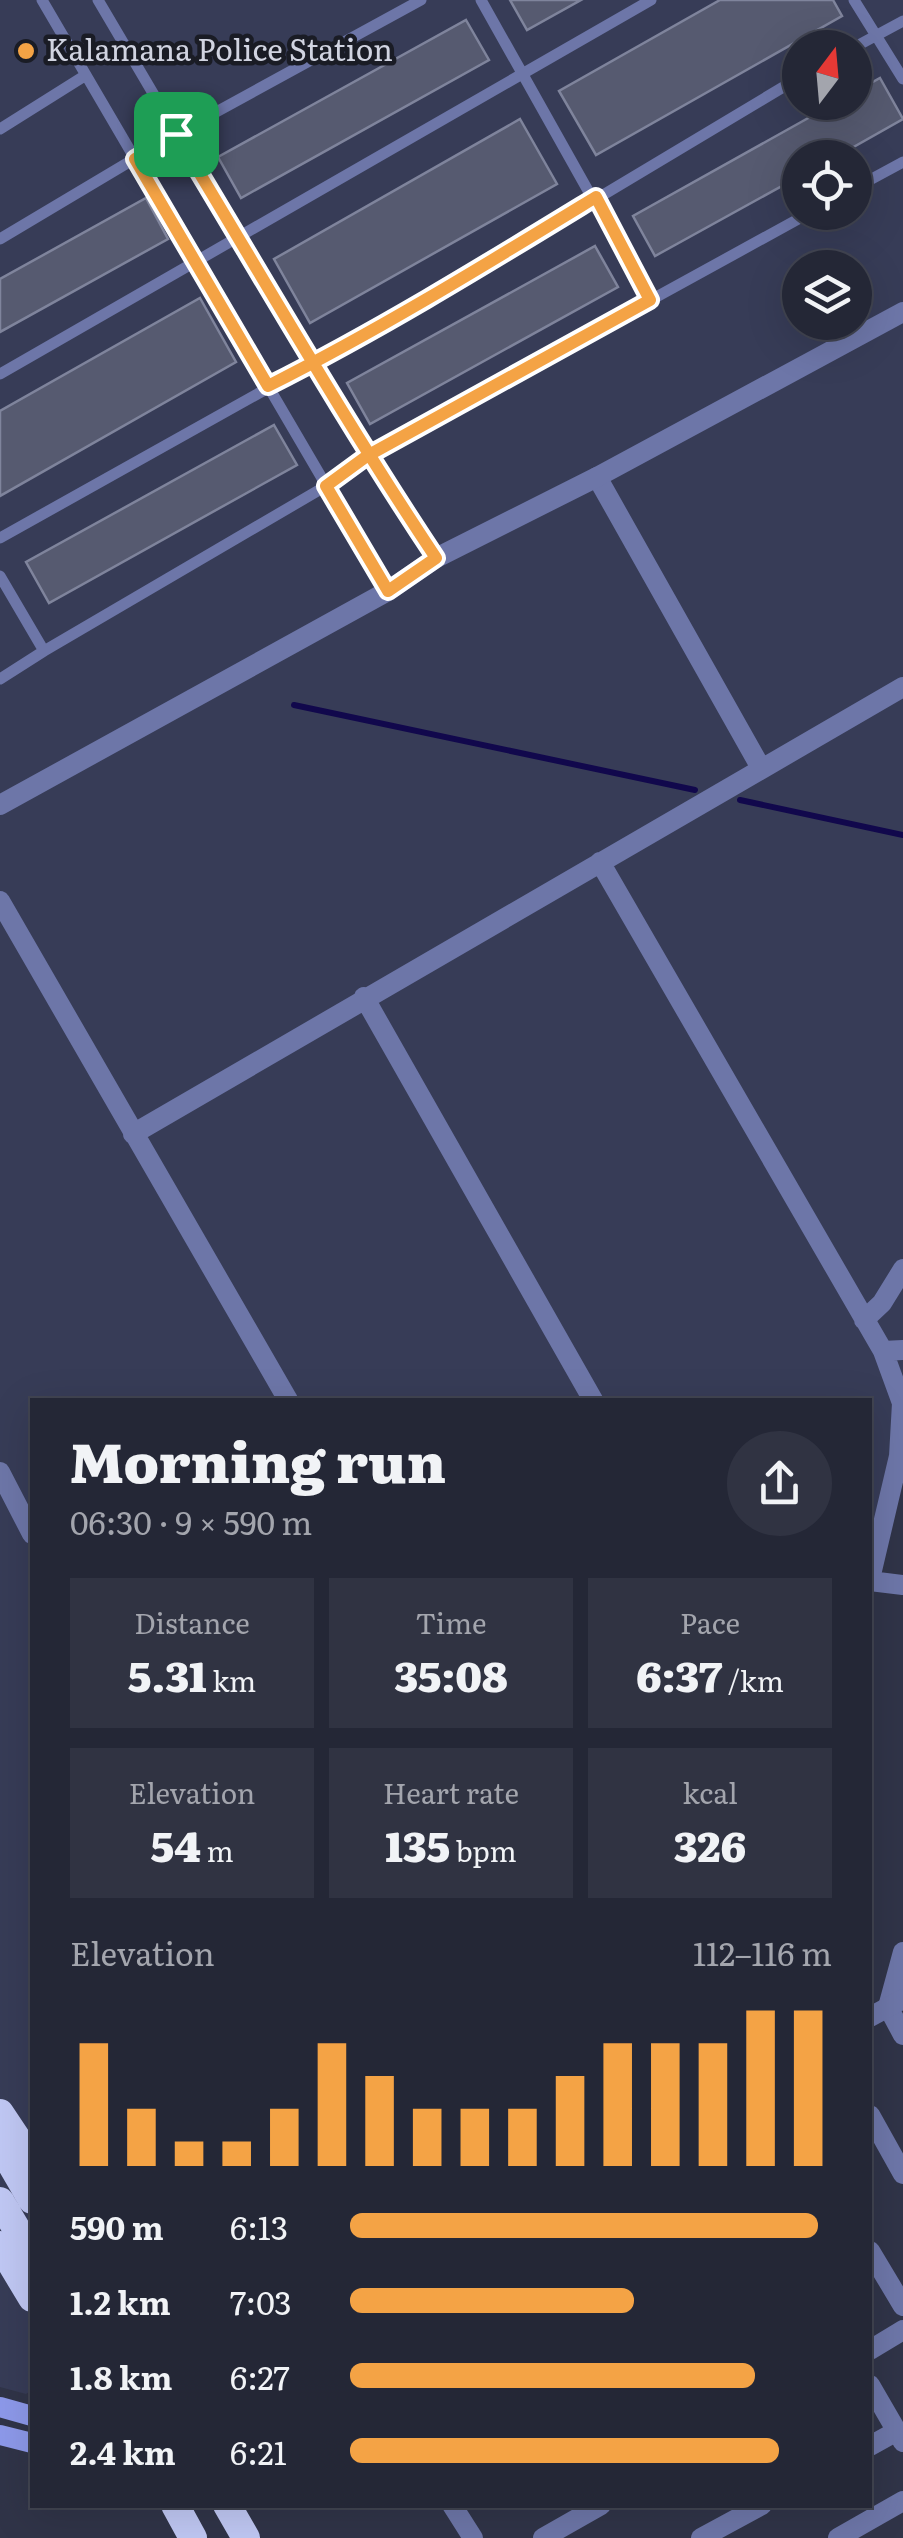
<!DOCTYPE html>
<meta charset="utf-8">
<style>
:root{--surface:#242736;--page:#303342;--text:#f1f3f6;--muted:#a3a5ad;--line:#414451;--accent:#f4a345}
body{margin:0;font-family:Literata,serif;background:var(--page);color:var(--text);height:100vh;display:flex;flex-direction:column;font-size:38px;white-space:nowrap}
*{box-sizing:border-box;margin:0}
p{font-size:32px;color:var(--muted)}
.icon{flex:none;width:55px;height:55px;fill:none;stroke:currentColor;stroke-width:2;stroke-linecap:round;stroke-linejoin:round}
.map{position:relative;flex:1;overflow:hidden}
.details{position:absolute;left:30px;top:1398px;width:842px;height:1110px;display:flex;flex-direction:column;background:var(--surface);border-radius:0px;box-shadow:0 10px 40px #0002,0 0 0 2px var(--line)}
.details>*{flex:none}
.needle{width:65px;rotate:16deg}
.controls{position:absolute;left:782px;top:30px;display:grid;gap:20px}
.controls a{display:grid;place-items:center;width:90px;height:90px;border-radius:50%;background:var(--surface);box-shadow:0 10px 40px #0002,0 0 0 2px var(--line);font-size:50px}
.pin{position:absolute;display:grid;place-items:center;width:85px;height:85px;color:#fff;margin:-42px;border-radius:20px;box-shadow:0 5px 15px #0006}
.round{display:grid;place-items:center;flex:none;width:105px;height:105px;border-radius:52px;background:var(--page)}
.headline{display:flex;align-items:center;justify-content:space-between;height:170px;padding:0 40px}
h1{font-size:55px;font-weight:800;line-height:75px}
.figures{display:grid;grid-template-columns:repeat(3,1fr);gap:15px;height:170px;padding:10px 40px}
.figures div{display:grid;align-content:center;border-radius:0px;background:var(--page);text-align:center}
.figures b{font-size:42px;font-weight:800}
.figures small{font-size:28px;font-weight:400}
.figures p{font-size:28px}
.chart{height:280px;padding:20px 40px}
.chart p{display:flex;justify-content:space-between}
.chart svg{width:100%;height:180px;margin-top:10px;stroke:var(--accent);stroke-width:6}
ul{padding:0 40px;list-style:none;font-size:32px}
li{display:grid;grid-template-columns:160px 120px 1fr;align-items:center;height:75px}
li i{height:25px;border-radius:12px;background:var(--accent)}
.map>svg:first-child{display:block}
</style>
<div class="map">
<svg width="903" height="2538" viewBox="0 0 903 2538">
<rect width="100%" height="100%" fill="#303448"/>
<path fill="#373c57" fill-rule="evenodd" d="M0 0H903V1438L870 1579V1400H32V2390L26 2394 0 2387ZM800 48H855V102H800ZM800 158H855V212H800ZM800 268H855V322H800Z"/>
<g fill="none" stroke-linecap="round" stroke-linejoin="round">
<path stroke="#11084c" stroke-width="6" d="M294 705 695 790
M740 800 903 835"/>
</g>
<path fill="#565a70" stroke="#7f849c" stroke-width="2.5" d="M510 0H581L527 30Z
M720 0H833L842 16 596 155 559 91Z
M466 20 489 60 241 198 218 157Z
M880 78 903 119 834 158H800V176L655 256 633 216 837 102H855V92Z
M520 119 557 184 310 323 274 259Z
M146 198 168 239 0 332V279Z
M595 246 618 287 370 424 347 383Z
M200 298 236 362 0 496V411Z
M274 425 297 465 49 603 26 562Z"/>
<g fill="none" stroke-linecap="round" stroke-linejoin="round">
<path stroke="#6d76a8" stroke-width="11" d="M42 0 388 591
M98 0 367 456 436 558
M481 0 650 301
M854 0 903 79
M853 48 903 21
M0 129 86 75
M855 188 903 162
M0 239 176 134 421 0
M0 374 651 0
M0 538 461 280 800 77
M0 576 44 651 0 679
M44 651 326 486 367 456 811 212"/>
<path stroke="#6d76a8" stroke-width="20" d="M597 477 761 768
M600 862 883 1351 902 1403 899 1456 870 1579
M0 901 288 1400
M364 997 593 1400
M133 1134 903 687
M864 1320 882 1303 903 1269
M883 1351 903 1350
M0 1472 32 1534
M870 1581 903 1585
M903 1952 888 2007 903 2035
M870 2115 903 2174
M870 2251 903 2306
M870 2350 903 2330
M870 2385 903 2442
M870 2446 897 2431
M452 2505 473 2538
M543 2538 601 2505
M701 2538 762 2505
M838 2538 903 2501"/>
<path stroke="#6d76a8" stroke-width="20" d="M0 805 388 591 436 558 597 477 903 312
M870 2017 903 1999"/>
<path stroke="#8d99ea" stroke-width="20" d="M0 2407 32 2416
M0 2435 32 2443"/>
<path stroke="#c0c8f4" stroke-width="28" d="M0 2113 30 2158
M0 2145 32 2200
M0 2201 32 2255
M0 2245 32 2298
M175 2505 193 2538
M227 2505 246 2538"/>
</g>
<g fill="none" stroke-linecap="round" stroke-linejoin="round">
<defs>
<path id="route" d="M176 134C262 276 344 420 436 558L388 591 326 486 367 456 650 300 596 197C488 263 381 329 268 386L135 159 176 134"/>
</defs>
<use href="#route" stroke="#fff" stroke-width="20"/>
<use href="#route" stroke="#f4a345" stroke-width="12"/>
</g>
<circle fill="#f4a345" stroke="#1a1c25" stroke-width="4" cx="26" cy="51" r="10"/>
<g text-anchor="middle" stroke-width="9" stroke-linejoin="round" paint-order="stroke">
<g font-size="30" fill="#d1d4e1" stroke="#1a1c25" text-anchor="start">
<text x="46" y="61">Kalamana Police Station</text>
</g>
</g>
</svg>
<div class="controls">
<a><svg class="needle" viewBox="-14 -14 28 28"><path d="M0-13l5 13h-10z" fill="#e53935"/><path d="M0 13l5-13h-10z" fill="#a3a5ad"/></svg></a>
<a><svg class="icon" aria-label="locate" viewBox="0 0 24 24"><circle cx="12" cy="12" r="6"/><path d="M12 2v4M12 18v4M2 12h4M18 12h4"/></svg></a>
<a><svg class="icon" aria-label="layers" viewBox="0 0 24 24"><path d="M12 4l9 5-9 5-9-5zM3 14l9 5 9-5"/></svg></a>
</div>
<div class="pin" style="left:176px;top:134px;background:#1e9e55"><svg class="icon" aria-label="arrive" viewBox="0 0 24 24"><path d="M6 21V4h12l-3 4 3 4H6"/></svg></div>
<section class="details">
<div class="headline"><div><h1>Morning run</h1><p>06:30 · 9 × 590 m</p></div><a class="round"><svg class="icon" aria-label="share" viewBox="0 0 24 24"><path d="M12 15V3M7 8l5-5 5 5M5 13v7h14v-7"/></svg></a></div>
<div class="figures">
<div><p>Distance</p><b>5.31<small> km</small></b></div>
<div><p>Time</p><b>35:08</b></div>
<div><p>Pace</p><b>6:37<small> /km</small></b></div>
</div>
<div class="figures">
<div><p>Elevation</p><b>54<small> m</small></b></div>
<div><p>Heart rate</p><b>135<small> bpm</small></b></div>
<div><p>kcal</p><b>326</b></div>
</div>
<div class="chart"><p><span>Elevation</span>112–116 m</p>
<svg viewBox="0 0 160 44" preserveAspectRatio="none"><path d="M5 44V14M15 44V30M25 44V38M35 44V38M45 44V30M55 44V14M65 44V22M75 44V30M85 44V30M95 44V30M105 44V22M115 44V14M125 44V14M135 44V14M145 44V6M155 44V6"/></svg>
</div>
<ul>
<li><b>590 m</b>6:13<i style="width:97%"></i></li>
<li><b>1.2 km</b>7:03<i style="width:59%"></i></li>
<li><b>1.8 km</b>6:27<i style="width:84%"></i></li>
<li><b>2.4 km</b>6:21<i style="width:89%"></i></li>
</ul>
</section>
</div>
